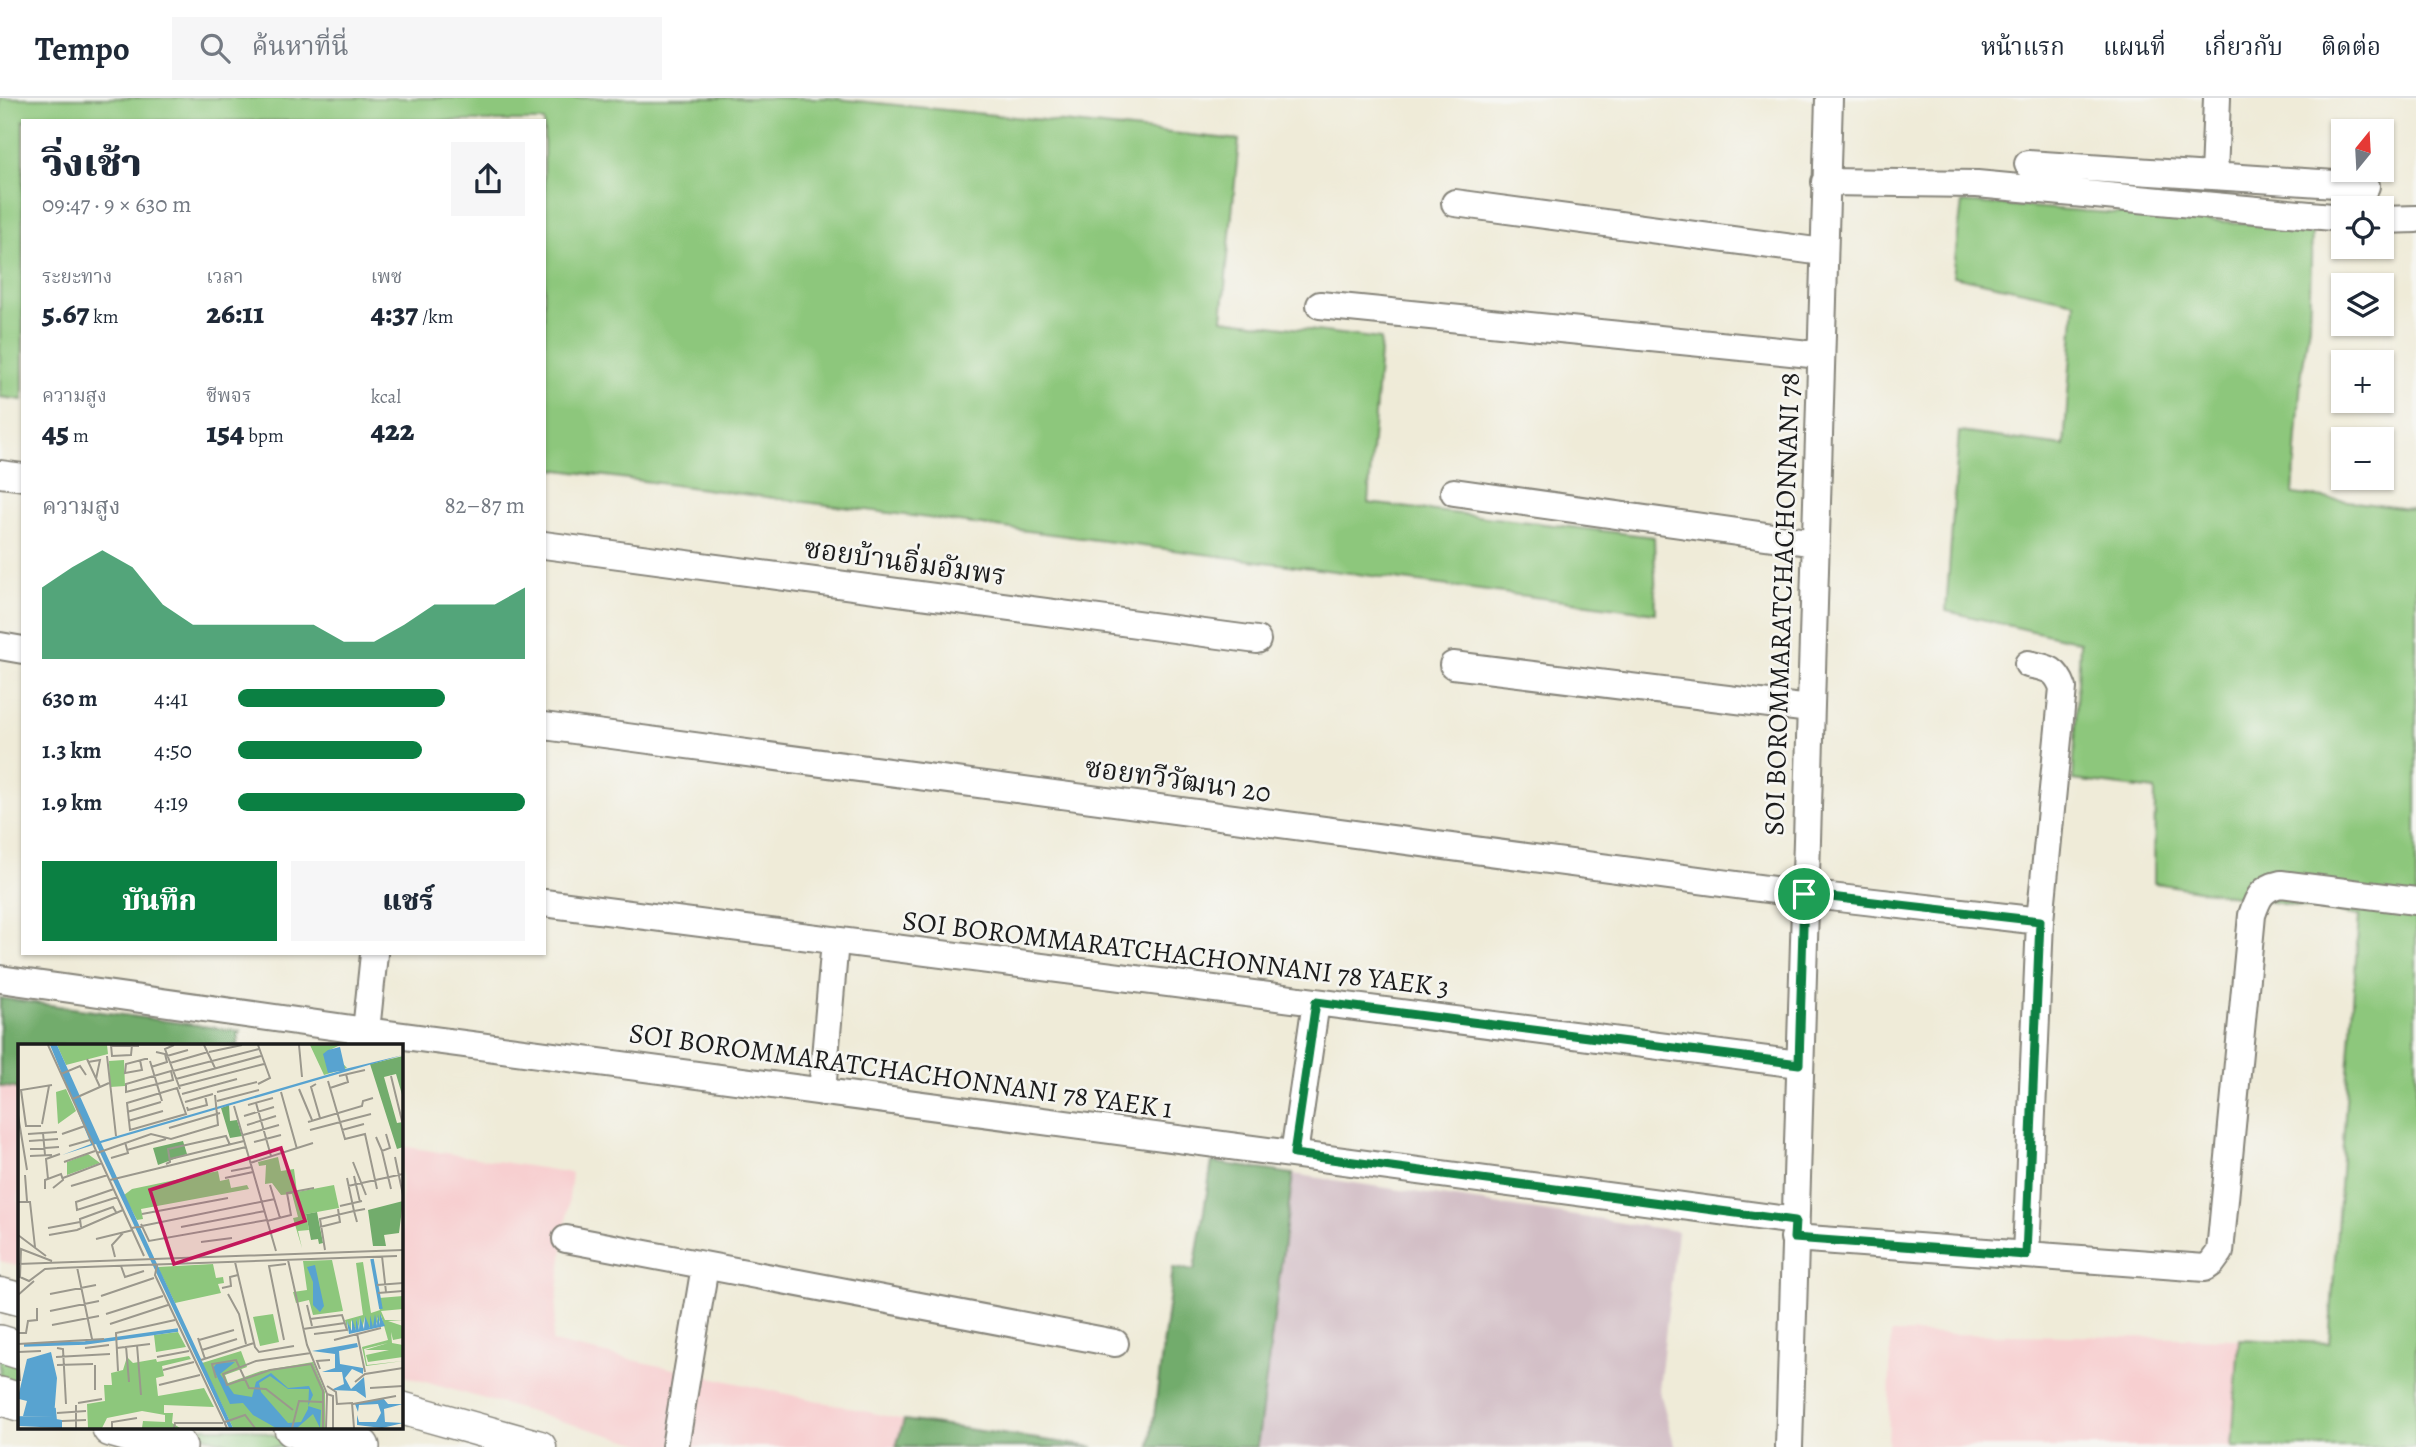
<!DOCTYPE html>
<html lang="th">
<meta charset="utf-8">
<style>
:root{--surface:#fff;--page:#f6f6f7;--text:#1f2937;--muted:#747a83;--line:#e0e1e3;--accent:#0b8043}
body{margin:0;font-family:Alegreya,"Noto Serif Thai",serif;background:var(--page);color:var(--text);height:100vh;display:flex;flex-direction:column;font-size:26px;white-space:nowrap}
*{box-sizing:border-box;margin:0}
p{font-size:23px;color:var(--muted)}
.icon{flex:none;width:38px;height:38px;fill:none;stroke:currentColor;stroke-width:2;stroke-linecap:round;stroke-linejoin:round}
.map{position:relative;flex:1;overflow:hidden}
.sheet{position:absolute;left:21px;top:21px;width:525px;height:836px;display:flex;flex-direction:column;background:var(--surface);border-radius:0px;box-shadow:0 2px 5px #0004}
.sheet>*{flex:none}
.needle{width:46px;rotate:18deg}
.controls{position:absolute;left:2331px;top:21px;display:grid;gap:14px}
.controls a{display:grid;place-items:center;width:63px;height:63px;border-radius:0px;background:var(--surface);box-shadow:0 2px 5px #0004;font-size:35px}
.pin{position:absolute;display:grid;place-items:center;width:60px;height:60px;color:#fff;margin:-30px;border:4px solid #fff;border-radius:50%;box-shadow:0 2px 7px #0007}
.round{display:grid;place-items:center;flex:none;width:74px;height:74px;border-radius:0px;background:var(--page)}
.head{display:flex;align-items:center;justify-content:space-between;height:119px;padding:0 21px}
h1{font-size:38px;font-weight:800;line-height:52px}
.figures{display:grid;grid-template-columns:repeat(3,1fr);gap:10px;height:119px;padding:7px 21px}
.figures div{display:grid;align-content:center}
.figures b{font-size:30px;font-weight:800}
.figures small{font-size:19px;font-weight:400}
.figures p{font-size:19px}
.chart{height:196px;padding:14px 21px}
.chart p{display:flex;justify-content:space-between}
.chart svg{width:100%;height:126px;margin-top:7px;fill:var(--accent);opacity:.7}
.cta{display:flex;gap:14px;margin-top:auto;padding:14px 21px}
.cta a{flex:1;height:80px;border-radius:0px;background:var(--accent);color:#fff;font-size:28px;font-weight:800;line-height:80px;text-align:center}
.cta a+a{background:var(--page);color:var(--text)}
ul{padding:0 21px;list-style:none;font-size:23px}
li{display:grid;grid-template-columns:112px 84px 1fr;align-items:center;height:52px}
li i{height:18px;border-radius:9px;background:var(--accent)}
header{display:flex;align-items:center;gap:42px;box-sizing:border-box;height:98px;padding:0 35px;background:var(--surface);border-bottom:2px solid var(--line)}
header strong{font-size:33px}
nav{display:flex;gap:38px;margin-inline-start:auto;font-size:24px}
.search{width:490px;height:63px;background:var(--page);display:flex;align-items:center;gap:18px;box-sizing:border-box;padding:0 24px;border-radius:0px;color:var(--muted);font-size:26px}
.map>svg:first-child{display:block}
</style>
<header>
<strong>Tempo</strong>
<div class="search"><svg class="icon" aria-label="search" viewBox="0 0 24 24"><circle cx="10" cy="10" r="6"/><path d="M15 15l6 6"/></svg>ค้นหาที่นี่</div>
<nav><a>หน้าแรก</a><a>แผนที่</a><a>เกี่ยวกับ</a><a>ติดต่อ</a></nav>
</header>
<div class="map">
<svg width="2416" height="1349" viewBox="0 0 2416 1349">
<rect width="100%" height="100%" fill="#f6f6f2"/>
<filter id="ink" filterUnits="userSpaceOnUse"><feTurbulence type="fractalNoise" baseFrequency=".0143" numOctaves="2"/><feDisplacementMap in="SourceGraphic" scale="14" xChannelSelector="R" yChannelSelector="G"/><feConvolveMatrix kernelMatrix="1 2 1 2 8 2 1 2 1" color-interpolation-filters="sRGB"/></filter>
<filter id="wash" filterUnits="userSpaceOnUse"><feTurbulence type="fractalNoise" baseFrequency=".00686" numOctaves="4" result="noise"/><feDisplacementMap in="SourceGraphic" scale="28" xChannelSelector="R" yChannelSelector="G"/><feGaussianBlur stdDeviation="1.57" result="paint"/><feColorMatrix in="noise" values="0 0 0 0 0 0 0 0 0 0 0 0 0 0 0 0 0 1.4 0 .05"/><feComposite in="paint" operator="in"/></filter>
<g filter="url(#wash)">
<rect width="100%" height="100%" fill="#efebd8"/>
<path fill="#f7cfd0" d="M0 988 19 991V1168L0 1163Z
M401 1048 572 1075 552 1244 904 1322 896 1349H652L401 1277Z
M1891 1235 2239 1241 2232 1349H1888Z"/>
<path fill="#d2bdc5" d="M1293 1076 1677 1133 1659 1291 1675 1349H1257Z"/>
<path fill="#8dc77c" stroke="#54724c" stroke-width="2" d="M0 0H828L1239 42 1222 221 1381 241 1368 405 1654 439 1656 515 544 370V23H23V302L0 299Z
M1962 104 2312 130 2309 227 2301 281 2293 396 2416 412V1349H2232L2239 1241 2329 1245 2359 818 2154 785 2155 692 2073 682 2080 544 1946 513 1959 334 2064 348 2075 204 1953 178Z
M0 1259 19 1264V1285L0 1280Z
M175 1330H249L317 1349H242Z"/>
<path fill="#72ac6c" stroke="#476444" stroke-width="2" d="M0 900 240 933 237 948H19V991L0 988Z
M1212 1064 1293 1076 1257 1349H1150L1173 1170 1194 1172Z
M904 1322 1094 1349H896Z"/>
</g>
<g filter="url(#ink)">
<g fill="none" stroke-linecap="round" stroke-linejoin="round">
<defs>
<path id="minor" d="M2028 66 2366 88
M2214 77 2217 0
M1825 84 1977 86 2343 120
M1455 105 1823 154
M2382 122 2416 121
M1320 207 1820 257
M0 376 23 379
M1454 394 1815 445
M544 447 1257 542
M0 548 23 552
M1453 567 1810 611
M544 628 1804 796 2040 823
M544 805 1799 966
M0 881 366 933 1795 1123
M366 933 374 856
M822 994 835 843
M1294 1056 1316 904
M1794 1140 2205 1170 2212 1165 2220 1154 2252 817C2258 799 2262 790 2281 786L2416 803
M566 1141 1115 1245
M2026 1157 2040 823 2063 590C2056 570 2047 570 2028 566
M675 1349 705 1168
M1789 1349 1829 0"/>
<path id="major" d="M0 1196 19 1201
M401 1310 540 1349"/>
<path id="highway" d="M0 1246 19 1252
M0 1298 19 1304
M111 1330 178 1349
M293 1330 361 1349"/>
</defs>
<use href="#minor" stroke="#86847a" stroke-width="30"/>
<use href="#major" stroke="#86847a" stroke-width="35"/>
<use href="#highway" stroke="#86847a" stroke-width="40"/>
<use href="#minor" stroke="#fff" stroke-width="26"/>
<use href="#major" stroke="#fff" stroke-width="32"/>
<use href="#highway" stroke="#fff" stroke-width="37"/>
</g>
</g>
<g fill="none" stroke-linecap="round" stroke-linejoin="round" filter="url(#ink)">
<defs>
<path id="route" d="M1804 796 2040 823 2026 1157 1794 1140 1795 1123 1294 1056 1316 904 1799 966Z"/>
</defs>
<use href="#route" stroke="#fff" stroke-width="14"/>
<use href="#route" stroke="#0b8043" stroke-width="9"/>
</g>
<g text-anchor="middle" stroke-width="5" stroke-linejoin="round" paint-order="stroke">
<g font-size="28" fill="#1c1c1c" stroke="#f6f6f2">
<text transform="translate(905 463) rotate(8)" y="10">ซอยบ้านอิ่มอัมพร</text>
<text transform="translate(1781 506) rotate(-88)" y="10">SOI BOROMMARATCHACHONNANI 78</text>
<text transform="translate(1178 681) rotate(8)" y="10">ซอยทวีวัฒนา 20</text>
<text transform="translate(1176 855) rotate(7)" y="10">SOI BOROMMARATCHACHONNANI 78 YAEK 3</text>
<text transform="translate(901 972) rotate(8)" y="10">SOI BOROMMARATCHACHONNANI 78 YAEK 1</text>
</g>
</g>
<g transform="translate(18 946)">
<rect width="385" height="385" fill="#efebd8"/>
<path d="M39 1H89L90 10 48 21ZM292 1H322L312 6 329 24 306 31ZM106 16 107 42 92 43 91 17ZM48 45 58 67 40 80 38 48ZM70 110 82 119 49 131V118ZM260 113 263 127 276 125 279 148 316 141 321 164 288 170 291 186 280 187 284 204 275 174 280 173 274 150 263 151 254 139 247 140 248 121 241 122 240 118ZM200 127 202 137 211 135 213 144 229 141 231 145 123 165 125 175 119 176 106 151 114 145ZM355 215 361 254 385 252V265L363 267 367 276H385L370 277 385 282V294L375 296 373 288 374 299 385 301V313L350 318 348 311 371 306H347L370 299 346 305 349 321 385 317 348 322 344 303 370 296 363 271 364 281 359 273 361 282 358 278V282L349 284 347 273 344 285 342 274 340 286 338 275V286L333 276V287L329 277 330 289 327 276 345 271 338 219 345 218 353 269 362 266ZM314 216 325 267 295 271 291 256 278 259 275 248 289 246 285 217ZM195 220 198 234 205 233 206 239 200 240 203 249 157 259 140 223ZM255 270 261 298 242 302 235 273ZM160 288 168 303 138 308 136 291ZM223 307 229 323 207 331 210 339 243 327 295 318 307 348V384H215L184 319ZM171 312 173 315 144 322 146 332 138 334 140 352 186 344 196 363 146 361V369H155L154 379 162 384H124L125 377 147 378V371L124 367 89 374 84 384H70L69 360 87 357 86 341H94L93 329 105 326 109 313 115 319 138 315 139 318Z" fill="#8dc77c"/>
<path d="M385 12V54L378 30 366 33 379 79 385 78V103L379 105 352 20ZM211 61 212 77 219 76 224 92 212 94 203 64ZM165 97 169 110 140 121 135 104ZM385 157 381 189 366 191 368 202H355L350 166ZM299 168 305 199 301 200 300 195 293 196 288 170Z" fill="#72ac6c"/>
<path d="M32 1H39L82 97 322 27 310 29 305 10 310 6 322 3 327 25 385 11 83 99 215 384H211L78 100 44 111 73 100ZM297 221 306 262 302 268 295 261V238L289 223ZM357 270 359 282 360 270 362 281V270L367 282 331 290 329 277 334 287V275L338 286V274L341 286 342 273 346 285 347 272 352 284V271L355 283ZM339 299 340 303 321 307 322 320 345 324V330L334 325 327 334 333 345 346 333 348 354 338 347 313 346 326 340 324 328H304L317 324V310L294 307ZM33 308 39 334 36 373 5 372 9 357 1 355V349L9 315ZM217 318 202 330 216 350 234 353 238 338 253 329 270 344 291 342 295 351 290 362 303 366 302 384 295 370 279 384H258L235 371 225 359 212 360 195 324 199 319ZM252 332 270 345H291L290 365 283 378 270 379 243 348 241 339ZM365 354 370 360H385L366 365 367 378 385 379 364 384 339 381V371L341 378H358L363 369 360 360 341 361 340 368 337 360ZM0 375H38L44 376V384L0 382Z" fill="#58a3d0" fill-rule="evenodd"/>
<path fill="none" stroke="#58a3d0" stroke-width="3.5" d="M354 215 363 265M6 301 67 299 160 286M0 374H37L36 364"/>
<path fill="none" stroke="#9b988d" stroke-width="2" d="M30 1 126 212M93 1 94 12 113 11 114 1M156 1 147 5 162 45M186 1 197 24M281 1 284 33M93 2H121M191 8 224 1M89 12 98 92M149 12 170 6M69 15 82 43M122 16 124 26 107 29 108 20 127 15H130M132 17 144 57M70 18 82 16 78 35M152 19 190 8M133 23 149 18 147 10 138 8M153 27 155 36 108 48V40ZM155 27 241 5M43 30 62 22 68 31M321 32 347 26M373 32 385 81M158 35 243 12M310 37 327 95 347 90 359 145M240 40 252 34 240 1M298 40 293 43 302 74M161 42 246 20M159 44 168 70 112 86 109 59ZM312 44 330 38 328 30M281 45 294 76M199 48 239 38M263 48 279 105M164 50 219 35M55 55 91 39M199 57 241 46M167 58 195 50M238 59 253 112M230 61 255 54M216 62 258 207M169 63 170 66 189 61 187 52M109 68 143 58M0 71 9 126M226 72 256 63M110 77 145 67M290 78 344 62 345 57 355 54M24 80 31 42M229 81 258 72M23 82H8L3 46 34 41M151 84 202 69M292 86 353 70M324 86 346 80M25 89 27 111M10 90 39 88M44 90 67 82M225 91 261 81M358 93 364 107 372 104 368 90M11 97 40 95M236 98 263 91M51 102 72 96M12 105 41 103M109 106 148 95M364 107 373 145M79 109 133 90 153 95 200 81 197 51M12 112 34 111M377 113 385 151M93 114 110 109 107 98M152 115 226 97M46 118 77 107M335 118 348 151M232 119 295 99M148 120 152 118 150 105 208 92 212 101M213 127 234 123M7 131 9 157M336 132 342 158M45 134 84 119M207 134 235 128M30 135 28 115 42 110M92 136 228 103M252 141 262 174M53 142 90 131M330 142 385 130M27 145V136L43 130 45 136 35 144M96 145 58 158 59 166 100 153M0 158H12L17 203M322 162 344 157M124 170 210 154M249 177 273 171 269 149 296 144M339 178 336 167 347 165M123 180 131 197 249 176M63 183 62 175 95 163 98 168M163 183 247 167M302 183 322 178 320 165M30 184 62 178M114 184 257 155M0 191 28 212M31 191 59 186 105 166M78 195 115 186M183 198 214 194M307 206 302 175 336 167 329 134M364 212 368 248M97 213 94 201 105 189M270 216 289 301 309 350 315 352V384M34 217 3 205 2 233 11 237 27 225 41 224M217 218 237 303 241 308 276 302M0 220 385 206M139 221 137 231 209 384M103 222 107 233 126 227M59 223 74 295M39 224 379 212M359 241 385 239M204 244 213 242 212 233 220 231M360 249 385 247M32 250 78 241M210 250 221 270 228 300M0 251 16 237M83 252 136 234M289 261 294 282M32 267 81 257M88 270 145 252M292 275 324 271 329 286 296 290M92 280 150 261M34 281 81 272M285 285 327 279M0 289H8L10 277 19 276V264M339 289 347 328M180 294 187 315M181 296 216 286M266 296 251 222 268 220M316 296 363 284M0 300 86 295M119 301 123 351M108 302 111 338M39 304 45 305 48 360M67 304 91 301M99 304 132 300M184 306 219 295M0 308 2 337M0 308 23 307M293 309 238 317 205 330 209 341 252 326 293 320 305 347V384M38 313 92 310M139 313 171 307M183 316 236 299M39 321 75 320M77 321V346M302 325 299 317 312 316M145 326 176 318M100 327 98 289 157 276M198 334 194 320 218 316 231 344 248 345 275 366M337 338 347 330 385 324M141 341 182 331M309 342 318 348 319 360 334 359 336 384M352 344 385 342M60 359 84 355M335 360 378 352M39 369 68 367M44 377 68 376M207 378 227 371 237 384M58 384V361M94 384V378L119 374M156 384 157 379H205M274 384 281 357 304 358M308 384 309 350"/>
<path fill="#c2185b" fill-opacity="0.15" stroke="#c2185b" stroke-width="3.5" d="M263 104 287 177 156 220 132 146Z"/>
<rect width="385" height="385" fill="none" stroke="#1c1c1c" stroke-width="3.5"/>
</g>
</svg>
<div class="controls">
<a><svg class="needle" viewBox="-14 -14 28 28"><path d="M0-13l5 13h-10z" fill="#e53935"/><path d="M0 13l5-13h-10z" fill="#747a83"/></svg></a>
<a><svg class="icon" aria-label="locate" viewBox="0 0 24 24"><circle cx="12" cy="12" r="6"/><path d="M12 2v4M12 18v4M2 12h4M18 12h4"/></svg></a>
<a><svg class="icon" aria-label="layers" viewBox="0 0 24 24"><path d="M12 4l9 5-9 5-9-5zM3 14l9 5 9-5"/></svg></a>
<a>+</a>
<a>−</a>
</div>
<div class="pin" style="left:1804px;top:796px;background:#1e9e55"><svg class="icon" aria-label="arrive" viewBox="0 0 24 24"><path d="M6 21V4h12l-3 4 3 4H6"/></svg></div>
<section class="sheet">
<div class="head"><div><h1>วิ่งเช้า</h1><p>09:47 · 9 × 630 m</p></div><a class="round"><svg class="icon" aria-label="share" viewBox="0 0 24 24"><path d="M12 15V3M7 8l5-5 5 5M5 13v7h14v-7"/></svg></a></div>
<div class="figures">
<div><p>ระยะทาง</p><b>5.67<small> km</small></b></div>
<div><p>เวลา</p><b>26:11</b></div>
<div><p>เพซ</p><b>4:37<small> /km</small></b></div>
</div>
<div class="figures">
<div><p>ความสูง</p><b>45<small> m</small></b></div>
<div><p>ชีพจร</p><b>154<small> bpm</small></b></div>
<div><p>kcal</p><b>422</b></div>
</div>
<div class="chart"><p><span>ความสูง</span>82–87 m</p>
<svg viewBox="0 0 160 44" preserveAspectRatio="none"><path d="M0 44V19L10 12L20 6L30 12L40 25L50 32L60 32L70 32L80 32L90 32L100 38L110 38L120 32L130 25L140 25L150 25L160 19V44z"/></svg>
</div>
<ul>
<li><b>630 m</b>4:41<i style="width:72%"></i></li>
<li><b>1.3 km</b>4:50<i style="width:64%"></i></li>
<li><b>1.9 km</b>4:19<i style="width:100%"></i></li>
</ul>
<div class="cta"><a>บันทึก</a><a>แชร์</a></div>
</section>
</div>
